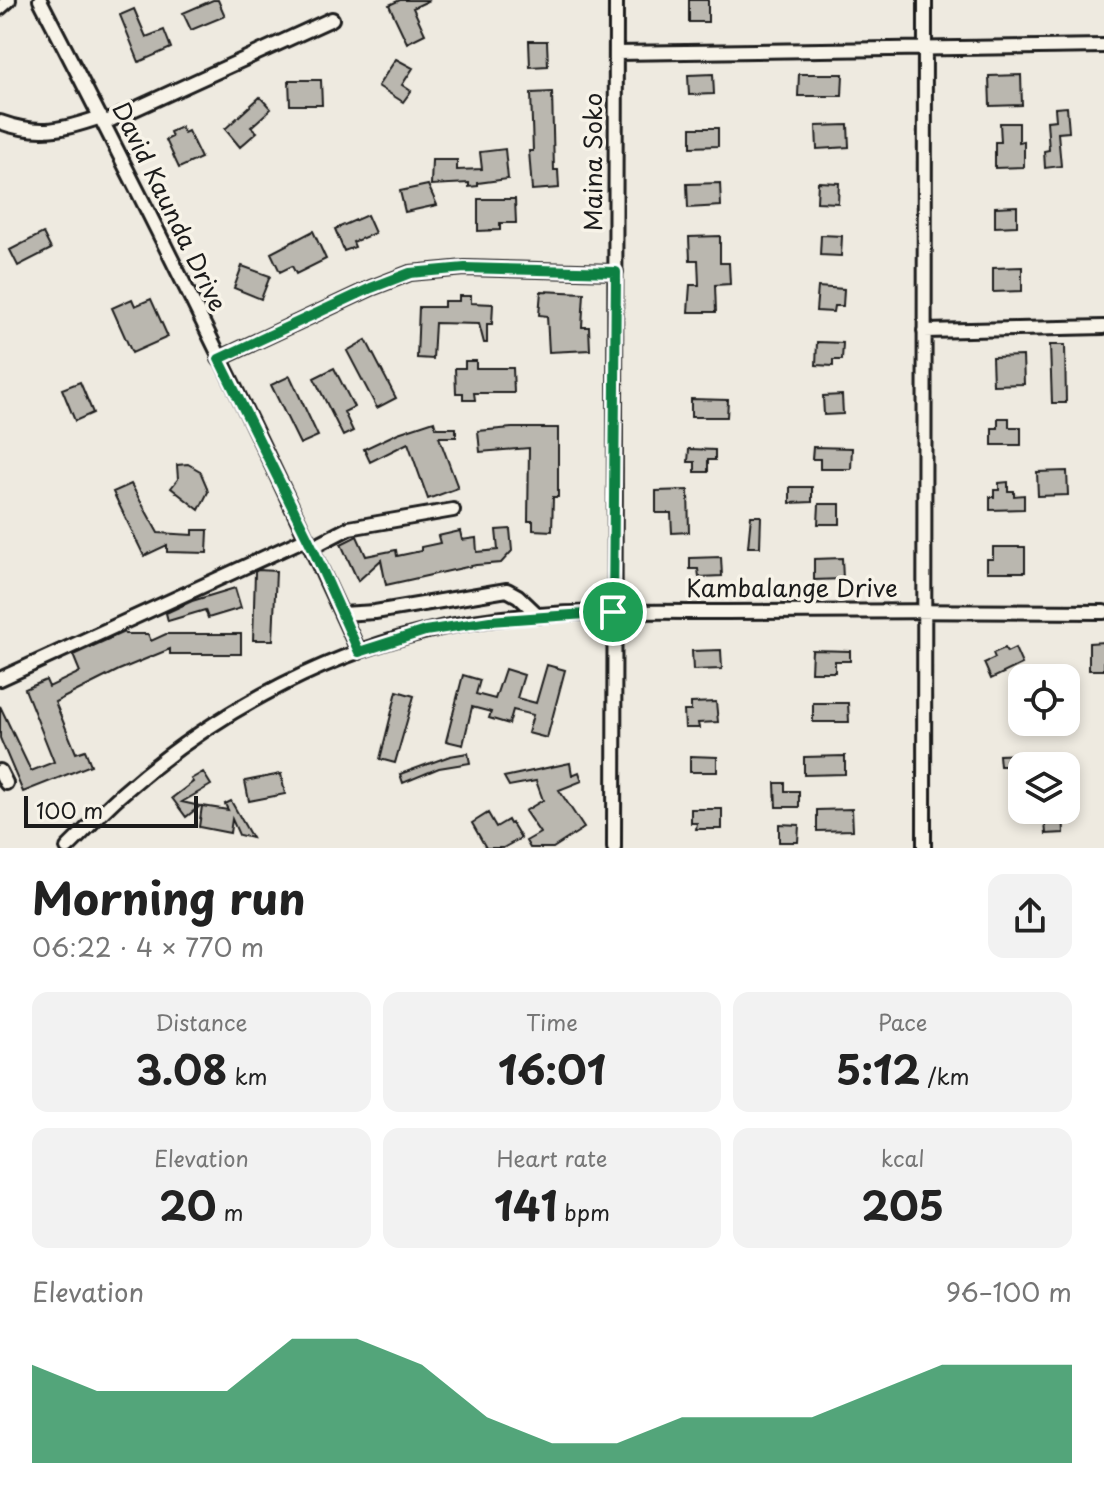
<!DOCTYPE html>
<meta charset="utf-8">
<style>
:root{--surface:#fff;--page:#f2f2f2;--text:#222;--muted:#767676;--accent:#0b8043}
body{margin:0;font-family:"Playpen Sans",sans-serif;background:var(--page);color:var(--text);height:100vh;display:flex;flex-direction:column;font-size:30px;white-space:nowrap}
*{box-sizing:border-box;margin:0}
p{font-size:26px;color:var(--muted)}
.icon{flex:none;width:44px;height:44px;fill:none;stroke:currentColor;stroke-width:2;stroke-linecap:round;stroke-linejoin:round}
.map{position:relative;height:848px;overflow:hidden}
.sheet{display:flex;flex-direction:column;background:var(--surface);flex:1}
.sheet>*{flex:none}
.fabs{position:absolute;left:1008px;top:664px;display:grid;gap:16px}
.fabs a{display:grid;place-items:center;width:72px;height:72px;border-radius:16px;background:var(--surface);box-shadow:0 4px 12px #0003;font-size:40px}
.scale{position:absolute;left:24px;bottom:20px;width:174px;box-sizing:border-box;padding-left:8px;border:4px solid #1c1c1c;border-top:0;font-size:22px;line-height:28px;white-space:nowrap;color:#1c1c1c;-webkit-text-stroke:6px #f7f3e8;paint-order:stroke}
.pin{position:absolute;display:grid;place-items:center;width:68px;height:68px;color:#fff;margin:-34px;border:4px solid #fff;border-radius:50%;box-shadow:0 2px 8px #0007}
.round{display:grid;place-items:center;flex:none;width:84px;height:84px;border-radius:16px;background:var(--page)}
.head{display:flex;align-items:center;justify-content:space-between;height:136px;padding:0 32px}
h1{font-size:44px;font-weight:700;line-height:60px}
.figures{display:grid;grid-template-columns:repeat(3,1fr);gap:12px;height:136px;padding:8px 32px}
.figures div{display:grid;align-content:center;border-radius:16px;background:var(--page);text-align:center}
.figures b{font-size:40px;font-weight:700}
.figures small{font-size:22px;font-weight:400}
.figures p{font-size:22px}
.chart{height:224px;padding:16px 32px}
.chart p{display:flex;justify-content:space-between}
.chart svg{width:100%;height:144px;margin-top:8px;fill:var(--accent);opacity:.7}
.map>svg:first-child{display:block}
</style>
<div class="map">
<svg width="1104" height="848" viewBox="0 0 1104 848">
<rect width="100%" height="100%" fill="#eeeae0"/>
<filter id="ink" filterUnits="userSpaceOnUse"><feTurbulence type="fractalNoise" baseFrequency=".0125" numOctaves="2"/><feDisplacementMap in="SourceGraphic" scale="16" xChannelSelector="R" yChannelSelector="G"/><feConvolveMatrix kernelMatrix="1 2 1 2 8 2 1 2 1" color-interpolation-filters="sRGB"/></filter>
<g filter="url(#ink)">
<path fill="#bab7af" stroke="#1c1c1c" stroke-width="2" d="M213 0H218L225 16 191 30 183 13Z
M400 0H430L413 8 425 34 407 43 389 5Z
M689 0H708V22H689Z
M134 9 146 37 164 30 171 48 139 62 120 15Z
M529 41H547L548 66 530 67Z
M396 59 413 68 402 85 411 91 403 102 378 86Z
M713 74 714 94 689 95 688 75Z
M799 74H843L842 96H798Z
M1021 75 1022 105 990 106 989 76Z
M289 80H321L322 105H290Z
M552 92 554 170H558L559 188 532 190 529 151H533L531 93Z
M260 97 271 109 251 127 257 132 240 147 225 129Z
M1067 107 1069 132 1058 133 1061 166 1045 168 1044 151 1049 150 1047 121 1056 120 1055 108Z
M1000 123H1019V142L1024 141V167L995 168V142H1001Z
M848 125 849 147 817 149 816 126Z
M181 127 184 133 188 131 201 158 179 168 166 140 172 137 170 132Z
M691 128H718V146L691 147Z
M505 149 508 179 478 183V186L469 187V183L431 185 432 160H457V170L482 169 480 152Z
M818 182 839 183 838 203 817 202Z
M720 183 721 206 688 208 687 184Z
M428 185 437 205 405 212 400 191Z
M478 199H515L516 223H500V230L478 231Z
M1017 206V226L995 227V207Z
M367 215 375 233 353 242 355 247 344 251 335 229Z
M313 231 326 259 296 274 292 266 280 272 271 253Z
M43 233 51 249 18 266 10 250Z
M821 235 842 236 841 256 820 255Z
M720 236V263H729L730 284 715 285 716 312H688L690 285H699L698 260H690L689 237Z
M242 266 270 276 261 299 234 288Z
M1022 267V291L993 292V268Z
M818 287 844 289 843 306H834L833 312 816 311Z
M541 291 584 293 582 327H589L590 350 549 352 547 316 539 315Z
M459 296H471V303L493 304 492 324H487V343H484L479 324 435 323 433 359 417 358 419 307H444V301H459Z
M132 299 135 306 151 299 168 337 132 353 112 308Z
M366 340 396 398 377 408 347 351Z
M817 342 843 343 842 360H833V366L816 365Z
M1050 345H1065L1066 403H1052Z
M1023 356 1024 384 993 385 992 357Z
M465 361H476V368H513L514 393H474L475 400H463V393H456L455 368H465Z
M334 368 354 407 344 412 353 431 343 436 314 378Z
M290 376 318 436 300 444 271 385Z
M80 382 93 413 75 421 62 389Z
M842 395 843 414 824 415 823 396Z
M691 399 728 400 727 417H691Z
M998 418H1009V427H1021V445H992V428H998Z
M434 421 436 428H456V437H439L458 488 428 499 408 443 370 462 364 449 398 433Z
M512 428H558V497H553L552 531 533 530V521H528L529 448 480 452 478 431Z
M813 447 852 448 851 469H820V459H812Z
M689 449 715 450V460H708V472H695V462H688Z
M188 464 200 471 206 485 208 492 199 510 171 488 178 479 177 465Z
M1067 471 1068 495 1038 496 1037 472Z
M1008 482V491H1014V496L1024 495V509L990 510V497H994V490H999V483Z
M131 484 158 533 193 535V530H208L207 553 167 552V545L144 556 113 492Z
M790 487H812V502L790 503Z
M688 490 689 532 672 533 671 513H656V491Z
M819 504H840V524H818Z
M751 516H761L760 547H748Z
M510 529 512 551 501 563 476 565 386 585 381 560 358 581 341 544 357 536 366 556 396 550 397 556 421 551V547L440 543 438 536 460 531 462 540 476 538 477 552 498 550 496 530Z
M993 547H1025V572H987V559H993Z
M721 557 722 576 699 577 698 569H690V558Z
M842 558 843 579 814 580V559Z
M258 570 276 571 273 640H253L255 572Z
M235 588 241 608 208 618 205 610 168 621 166 613 192 601Z
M124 632 125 634H148L151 641 166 634H241V654H170V649L119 670 55 702 76 753 85 750 91 765 23 792 0 738V706L31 771 54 762 25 689 46 680 49 687 80 672 73 655Z
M1104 642V670H1089V643Z
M1005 648 1007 652 1015 648 1022 664 991 679 984 663 995 658 993 653Z
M721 650 722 669 693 670 692 651Z
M812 650 850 651V661H835V672H811Z
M547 665 565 670 547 738 528 733 533 715 513 710 509 724 489 718 491 712 472 707 463 745 446 741 463 675 480 680 476 694 495 699 505 669 524 675 517 698 536 703Z
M397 691 414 696 395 763 380 759Z
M716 702 718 722 698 723 699 728H685L684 711H691V703Z
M813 703H848L849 722H813Z
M468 753 470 763 439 768 403 783 400 774 450 756Z
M1026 754V766H1022V775H1009L1008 766H1000L999 755Z
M690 756 717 757V772H690Z
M845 756V774L804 775V757Z
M570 763 572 775 579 772 582 781 559 790 584 828 553 848H530L526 841 540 833 525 811 543 800 536 781 509 786 504 777Z
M203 772 211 785 182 802 200 806 186 817 172 798 193 782 191 779Z
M281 774 285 794 249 801 245 781Z
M775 783H785V791H799V807H776Z
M231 801 252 838 239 835 232 819 230 833 199 827 202 806 228 810 225 804Z
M691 809H722V829H696L697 823H691Z
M852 809 853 830 817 831V810Z
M1044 810H1063L1064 833 1046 834Z
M488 813 496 827 508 820 510 824 512 823 521 838 503 848H486L472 823Z
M779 824 799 825 798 842H779Z"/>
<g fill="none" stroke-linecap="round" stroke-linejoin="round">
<defs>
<path id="minor" d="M40 0C151 214 259 432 359 652
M0 8 9 0
M616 53 1104 46
M0 122C39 136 63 130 101 117
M104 123 332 19
M924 331 1104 327
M219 359 371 288 410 273 465 268 616 272
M312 547 349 528 453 510
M342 614 375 612 507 590 518 596 539 616
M0 679 307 538
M0 771 6 783
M67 848C86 830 103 810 123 793 208 718 313 659 423 632 517 608 628 612 724 612 851 611 977 611 1104 612
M614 848 616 0
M924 848 925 0"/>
</defs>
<use href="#minor" stroke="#1c1c1c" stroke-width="18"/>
<use href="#minor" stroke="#f7f3e8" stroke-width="12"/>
</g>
</g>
<g fill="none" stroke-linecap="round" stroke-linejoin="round" filter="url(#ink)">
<defs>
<path id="route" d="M465 268 616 272 613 612 490 621 425 631 359 652 312 547 219 359 371 288 410 273Z"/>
</defs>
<use href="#route" stroke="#fff" stroke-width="16"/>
<use href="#route" stroke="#0b8043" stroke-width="10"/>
</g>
<g text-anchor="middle" stroke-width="7" stroke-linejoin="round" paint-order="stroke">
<g font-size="24" fill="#1c1c1c" stroke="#f7f3e8">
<text transform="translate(594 162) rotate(-90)" y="8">Maina Soko</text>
<text transform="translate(169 207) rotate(64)" y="8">David Kaunda Drive</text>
<text x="792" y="597">Kambalange Drive</text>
</g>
</g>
</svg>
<div class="fabs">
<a><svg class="icon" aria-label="locate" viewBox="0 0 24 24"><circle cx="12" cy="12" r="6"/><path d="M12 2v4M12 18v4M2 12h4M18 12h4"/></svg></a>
<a><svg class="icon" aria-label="layers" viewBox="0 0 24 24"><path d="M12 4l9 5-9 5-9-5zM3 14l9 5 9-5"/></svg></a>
</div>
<div class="scale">100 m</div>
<div class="pin" style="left:613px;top:612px;background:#1e9e55"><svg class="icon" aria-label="arrive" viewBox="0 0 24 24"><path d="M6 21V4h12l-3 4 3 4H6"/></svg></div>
</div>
<section class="sheet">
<div class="head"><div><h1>Morning run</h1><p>06:22 · 4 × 770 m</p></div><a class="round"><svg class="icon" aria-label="share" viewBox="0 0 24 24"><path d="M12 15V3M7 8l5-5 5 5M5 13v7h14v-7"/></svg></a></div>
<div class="figures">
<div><p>Distance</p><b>3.08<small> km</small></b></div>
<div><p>Time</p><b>16:01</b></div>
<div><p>Pace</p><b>5:12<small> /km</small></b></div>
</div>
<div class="figures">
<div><p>Elevation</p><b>20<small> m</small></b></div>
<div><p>Heart rate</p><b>141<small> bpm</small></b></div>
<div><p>kcal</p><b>205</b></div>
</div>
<div class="chart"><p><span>Elevation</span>96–100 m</p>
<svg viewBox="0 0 160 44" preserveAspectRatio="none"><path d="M0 44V14L10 22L20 22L30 22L40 6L50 6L60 14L70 30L80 38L90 38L100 30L110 30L120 30L130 22L140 14L150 14L160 14V44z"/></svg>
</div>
</section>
